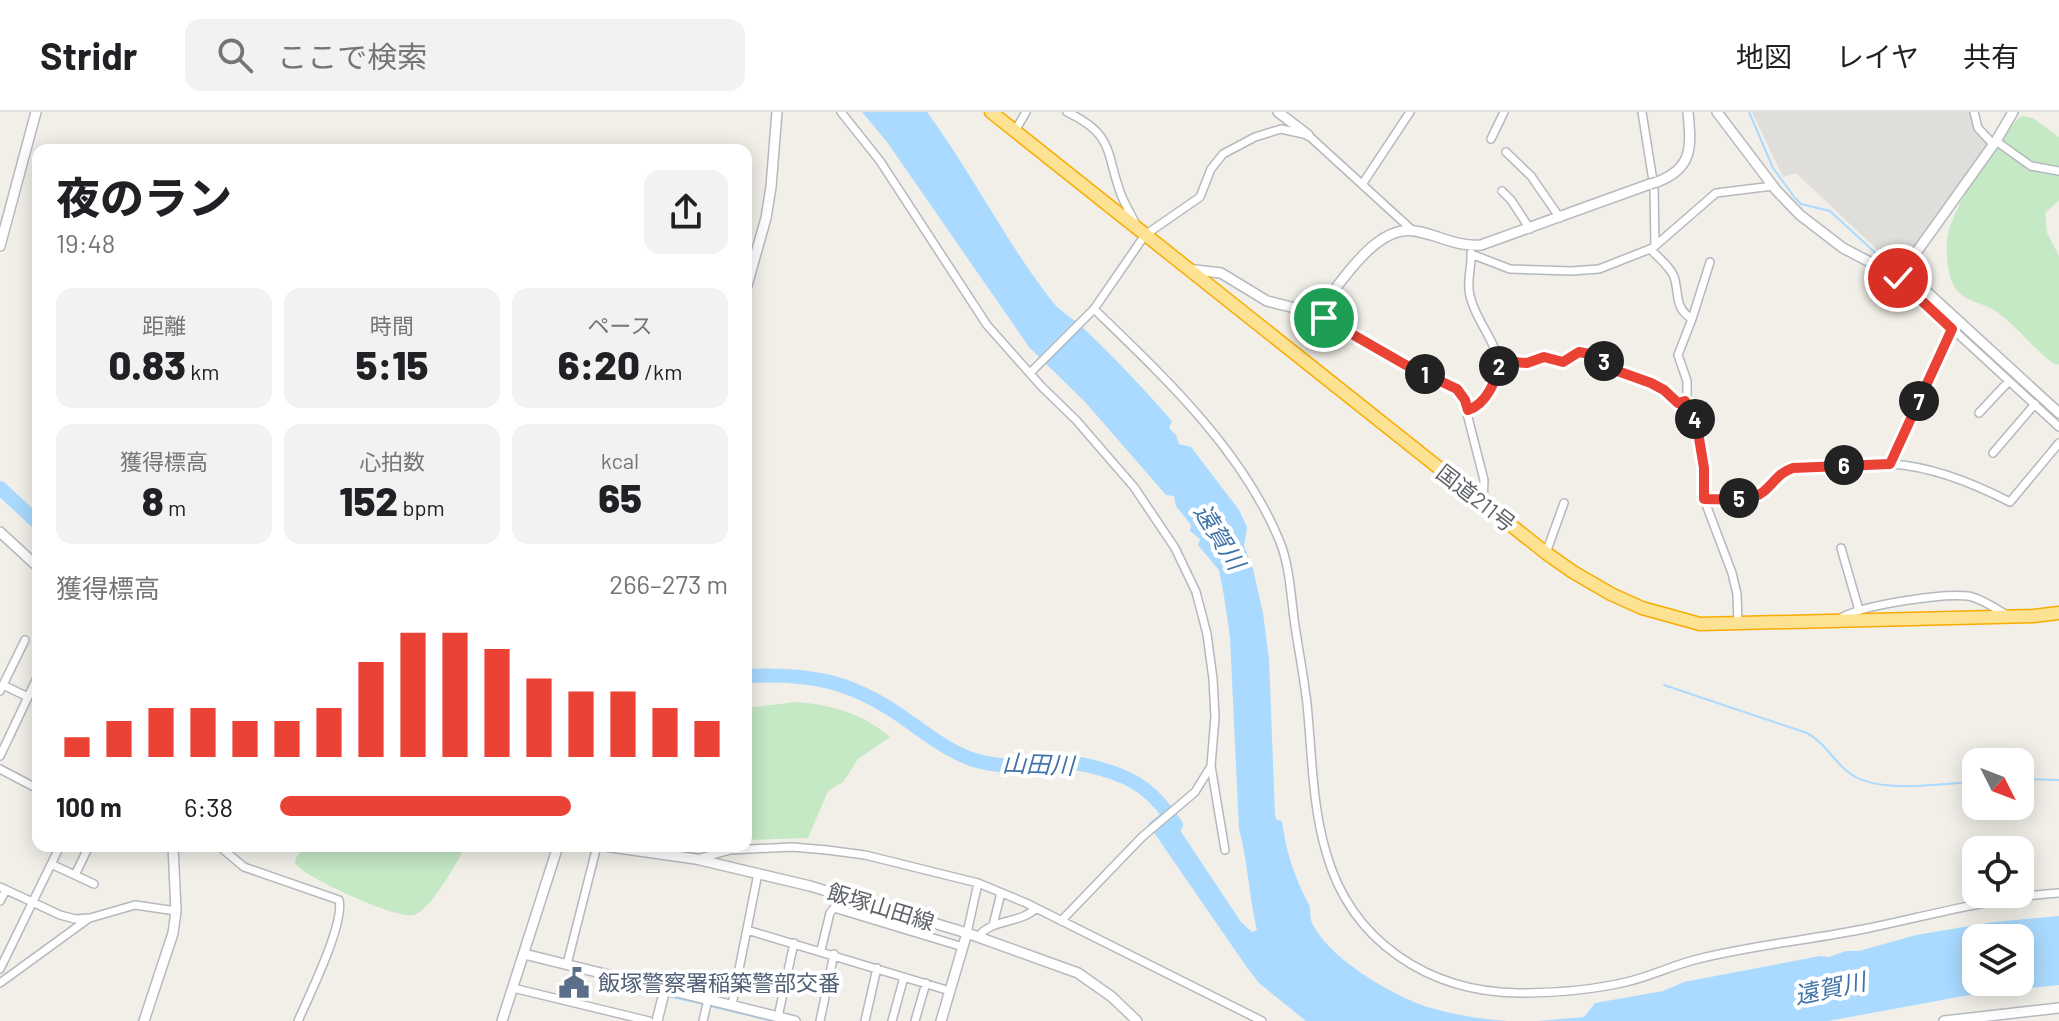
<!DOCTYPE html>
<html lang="ja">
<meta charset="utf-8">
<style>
:root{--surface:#fff;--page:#f2f2f2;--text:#202124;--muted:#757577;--line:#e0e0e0;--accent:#ea4335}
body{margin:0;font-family:Barlow,"Noto Sans JP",sans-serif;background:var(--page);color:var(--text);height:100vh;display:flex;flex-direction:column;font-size:30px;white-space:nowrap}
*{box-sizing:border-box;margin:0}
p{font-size:26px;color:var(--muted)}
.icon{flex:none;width:44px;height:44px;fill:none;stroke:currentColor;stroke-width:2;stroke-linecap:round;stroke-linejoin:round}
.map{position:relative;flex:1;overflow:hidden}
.details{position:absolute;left:32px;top:32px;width:720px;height:708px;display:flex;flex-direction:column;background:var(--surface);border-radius:16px;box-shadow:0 4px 20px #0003}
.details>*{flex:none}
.needle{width:52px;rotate:132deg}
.buttons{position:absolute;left:1962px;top:636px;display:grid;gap:16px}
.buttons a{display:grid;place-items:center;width:72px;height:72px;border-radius:16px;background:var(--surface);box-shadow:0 4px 20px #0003;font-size:40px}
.pin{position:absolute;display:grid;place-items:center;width:68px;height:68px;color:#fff;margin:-34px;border:4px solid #fff;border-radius:50%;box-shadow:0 2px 8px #0007}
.km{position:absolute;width:40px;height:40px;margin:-20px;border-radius:50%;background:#222;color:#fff;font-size:22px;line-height:40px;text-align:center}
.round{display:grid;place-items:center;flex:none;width:84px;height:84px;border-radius:16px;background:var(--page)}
.head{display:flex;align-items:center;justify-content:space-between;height:136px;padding:0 24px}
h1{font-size:44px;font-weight:800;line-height:60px}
.figures{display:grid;grid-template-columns:repeat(3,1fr);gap:12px;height:136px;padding:8px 24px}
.figures div{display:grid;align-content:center;border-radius:16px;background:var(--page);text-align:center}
.figures b{font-size:40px;font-weight:800}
.figures small{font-size:22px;font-weight:400}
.figures p{font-size:22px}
.chart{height:224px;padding:16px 24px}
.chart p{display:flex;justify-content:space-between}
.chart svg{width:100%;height:144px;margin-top:8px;stroke:var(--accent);stroke-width:6}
ul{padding:0 24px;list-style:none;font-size:26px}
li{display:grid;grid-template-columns:128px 96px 1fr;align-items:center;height:60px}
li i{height:20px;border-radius:10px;background:var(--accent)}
header{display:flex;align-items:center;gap:48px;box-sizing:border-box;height:112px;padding:0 40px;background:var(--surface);border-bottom:2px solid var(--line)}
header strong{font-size:38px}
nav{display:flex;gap:44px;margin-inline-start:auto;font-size:28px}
.search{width:560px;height:72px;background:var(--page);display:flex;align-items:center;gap:20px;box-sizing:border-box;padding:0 28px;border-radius:16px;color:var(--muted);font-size:30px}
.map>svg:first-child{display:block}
</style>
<header>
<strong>Stridr</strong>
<div class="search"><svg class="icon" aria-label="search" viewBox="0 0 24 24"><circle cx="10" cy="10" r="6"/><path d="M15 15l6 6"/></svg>ここで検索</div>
<nav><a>地図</a><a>レイヤ</a><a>共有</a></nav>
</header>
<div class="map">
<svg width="2059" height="909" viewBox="0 0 2059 909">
<rect width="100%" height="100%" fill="#f1efe8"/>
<path fill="#e0deda" d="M1752 0H1971L1976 18 1989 33 1912 139 1888 148 1796 61 1783 65Z"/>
<path fill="#c5e8c5" d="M2022 4 2033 6 2059 25V88L2045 101 2047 121 2059 144V252L2056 253C2034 238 2019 216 1997 200 1985 191 1965 190 1955 176 1947 163 1945 137 1948 122 1954 95 2000 19 2022 4Z
M797 590C833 593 863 602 890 625L858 647 843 670 828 679 808 726 746 728V596Z
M306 734H462L463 736 460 745C451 759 430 798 414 803 398 808 303 765 295 751L296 746Z"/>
<path fill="#aadaff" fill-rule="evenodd" d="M862 0H927C972 61 1005 129 1052 189 1060 200 1073 206 1083 216 1114 245 1144 277 1172 309L1169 316 1176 323 1179 332 1191 335 1239 398 1247 415 1244 434 1253 457 1263 501 1269 547 1275 704 1277 708 1282 709C1286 740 1294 763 1308 791 1312 797 1309 802 1311 808 1324 844 1393 884 1428 895 1453 903 1480 907 1507 909H1306L1259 871 1246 854 1148 712 1166 697 1241 810 1252 820 1257 818C1249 785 1248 750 1239 717L1230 525 1224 484 1219 458 1198 433 1200 427 1190 419 1191 413 1176 394 1174 384 1166 383 1086 291 1029 235 887 30Z
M2059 804V873L1980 881 1828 909H1538L1584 905 1595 891 1663 879 1684 870 1820 844 1829 845 1846 839H1859L1916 823 1994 810ZM1976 826H2020V870H1976Z"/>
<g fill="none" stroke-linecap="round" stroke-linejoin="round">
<path stroke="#aadaff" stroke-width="2" d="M1749 0 1773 56 1795 86 1801 92 1830 99 1894 158
M1929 190 2048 301
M1664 573 1807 621C1826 631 1835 652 1852 663 1882 682 1942 671 1976 670
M2020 667 2059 668
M604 868 661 882
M667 884 704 892
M710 894 773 909"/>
<path stroke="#aadaff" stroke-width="14" d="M0 376 38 411
M746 564C808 561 849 568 901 604 924 620 947 639 974 648 1006 658 1038 652 1071 652 1081 651 1091 654 1101 657 1136 666 1156 682 1176 713"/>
<defs>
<path id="street" d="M841 0 880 49 987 213 1042 275 1076 308 1134 375 1175 436 1196 480 1207 522 1213 567 1215 605 1211 654 1195 680 1142 725 1061 809
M1067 0C1116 23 1105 42 1122 85 1126 94 1132 104 1136 113
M1974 0 1978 16 1993 32
M1015 19 1026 0
M1491 27 1504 0
M1996 29 2031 54 2059 59
M1506 40 1531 64 1560 106
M1363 71 1410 0
M1502 79 1511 88 1530 117
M1655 134 1716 81 1773 74
M1471 142 1510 157 1571 159 1599 157 1650 137
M1908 170 1922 189 2059 315
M1094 197C1164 265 1242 337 1280 430 1290 455 1291 487 1295 514 1299 540 1304 566 1307 592 1312 641 1312 693 1326 740 1351 830 1429 880 1519 881 1554 881 1592 878 1626 870 1649 865 1671 854 1694 848 1751 833 1811 828 1869 816 1931 803 1996 785 2059 781
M1311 200 1404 252 1448 272 1462 282 1484 368 1483 391
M1692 207 1710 150
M1500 249C1526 251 1539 244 1563 250L1579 240 1601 244C1616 265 1641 263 1662 276 1669 281 1673 288 1681 291L1687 285V269L1678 243 1692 207C1675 196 1679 185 1675 168 1673 157 1658 145 1650 137L1655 134 1654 75 1642 0
M1030 261 1094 197 1145 123 1200 85 1211 57 1223 42 1255 25 1281 17 1308 23 1412 118
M1685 289 1695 302 1704 356V387L1732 461 1737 482 1738 512
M1468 298C1477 295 1480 289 1486 282 1517 244 1479 222 1470 184 1466 169 1472 156 1471 141
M1979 301 2009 269
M1993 341 2035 292
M1890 352 1952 217
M1704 387 1759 383 1781 360 1793 356C1826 356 1860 350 1893 352 1933 355 1975 372 2010 390L2059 331
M1841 436 1859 498
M1546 441 1564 391
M1839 507C1860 493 1943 481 1968 484 1981 486 1996 497 2007 503
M3 573 28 585
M0 579 25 528
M0 644 38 564
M1211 654 1225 738
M0 657 38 677
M219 734 244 755 339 788C345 811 309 884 298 909
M697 747 730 738 792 735 827 738 865 743 978 771 1026 791 1262 909
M51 752 94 772
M75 763 89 734
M0 775 60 803 75 807 90 806 135 793 176 799
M0 789 6 778
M993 813 1001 781
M747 818 950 879
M967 821 978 771
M978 825C992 806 1021 812 1036 796
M821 838 830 801 834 796 963 835
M567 852 597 734
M0 857 60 734
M0 871 88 807
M513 876 649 909
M732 893 758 761
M778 905 794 831
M703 909 708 887
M820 909 834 842
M865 909 877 856
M892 909 904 865
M915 909 926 871"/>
<path id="secondary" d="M1278 0 1308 23
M1717 0 1776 78 1800 103 1843 136 1927 180 2059 301
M1657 70C1694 56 1691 34 1688 0
M0 134 36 0
M1187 157 1221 161 1267 189 1311 200 1321 195C1342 170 1376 112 1415 119 1439 123 1456 135 1481 133L1650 72
M1898 166 1996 29 2013 0
M746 177 766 106 771 75 777 0
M0 420 38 455
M604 734 696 747 810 774 967 821 1078 861 1112 885 1137 909
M524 842 795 909
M144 909 173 821 176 799 173 734
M502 909 558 734
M657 909 665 877
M941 909 967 821
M1944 909 2059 896"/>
<path id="highway" d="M991 0 1546 441 1573 460 1611 482 1642 496 1700 512 2034 504 2059 501"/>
</defs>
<use href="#street" stroke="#b5b8bc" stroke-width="10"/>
<use href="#secondary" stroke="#b6babf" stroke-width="12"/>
<use href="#highway" stroke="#f9ab00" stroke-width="15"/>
<use href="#street" stroke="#fff" stroke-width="7"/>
<use href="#secondary" stroke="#fff" stroke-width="9"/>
<use href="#highway" stroke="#fde293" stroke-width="12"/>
<defs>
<path id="secondary-bridge" d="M1650 72 1657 70"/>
</defs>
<use href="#secondary-bridge" stroke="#b6babf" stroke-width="12" stroke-linecap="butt"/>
<use href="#secondary-bridge" stroke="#fff" stroke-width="9"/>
</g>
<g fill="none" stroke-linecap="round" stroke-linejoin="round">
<defs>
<path id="route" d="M1324 206 1404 252 1457 277 1465 288 1468 298C1487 292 1497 267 1500 249L1527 251 1544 245 1563 250 1579 240 1601 244 1609 256 1651 271 1664 278 1678 291 1685 289 1695 302 1704 356V387C1721 387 1750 391 1763 380 1775 370 1778 361 1793 356L1890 352 1952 217 1922 189 1908 170 1898 166"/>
</defs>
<use href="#route" stroke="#fff" stroke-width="16"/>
<use href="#route" stroke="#ea4335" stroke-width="10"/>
</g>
<defs>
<symbol id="civic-bare" viewBox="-9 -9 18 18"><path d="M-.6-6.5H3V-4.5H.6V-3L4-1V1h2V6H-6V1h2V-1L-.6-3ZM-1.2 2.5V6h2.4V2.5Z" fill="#5c6f8a" stroke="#fff" stroke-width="2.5" paint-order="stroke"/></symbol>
</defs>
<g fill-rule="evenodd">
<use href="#civic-bare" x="552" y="849" width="44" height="44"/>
</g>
<g text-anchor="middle" stroke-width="8" stroke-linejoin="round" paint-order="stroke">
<g font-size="22" fill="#5f6368" stroke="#fff">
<text transform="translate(1476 386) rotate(38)" y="8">国道211号</text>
<text transform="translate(881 795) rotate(17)" y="8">飯塚山田線</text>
</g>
<g font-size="22" fill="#4e5e75" stroke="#fff" text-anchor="start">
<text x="598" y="879">飯塚警察署稲築警部交番</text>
</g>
<g font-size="24" font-style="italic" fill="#4174aa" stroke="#fff">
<text transform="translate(1219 425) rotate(58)" y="8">遠賀川</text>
<text transform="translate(1038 653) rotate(2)" y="8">山田川</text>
<text transform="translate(1830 877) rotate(-12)" y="8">遠賀川</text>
</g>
</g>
</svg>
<div class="buttons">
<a><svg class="needle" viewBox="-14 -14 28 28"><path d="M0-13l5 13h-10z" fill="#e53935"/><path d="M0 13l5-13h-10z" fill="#757577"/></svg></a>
<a><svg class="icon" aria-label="locate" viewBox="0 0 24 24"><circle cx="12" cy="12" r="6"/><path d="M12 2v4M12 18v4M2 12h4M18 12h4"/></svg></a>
<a><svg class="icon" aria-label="layers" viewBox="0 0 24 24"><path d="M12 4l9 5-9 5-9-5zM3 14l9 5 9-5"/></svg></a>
</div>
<div class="pin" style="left:1324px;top:206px;background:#1e9e55"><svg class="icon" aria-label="arrive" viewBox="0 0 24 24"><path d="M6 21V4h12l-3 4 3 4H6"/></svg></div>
<div class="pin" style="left:1898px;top:166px;background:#d93025"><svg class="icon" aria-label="check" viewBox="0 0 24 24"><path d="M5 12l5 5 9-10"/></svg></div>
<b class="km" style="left:1425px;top:262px">1</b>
<b class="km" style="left:1499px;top:254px">2</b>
<b class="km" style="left:1604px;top:249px">3</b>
<b class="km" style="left:1695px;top:307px">4</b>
<b class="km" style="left:1739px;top:386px">5</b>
<b class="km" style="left:1844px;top:353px">6</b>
<b class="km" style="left:1919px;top:289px">7</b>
<section class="details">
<div class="head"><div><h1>夜のラン</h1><p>19:48</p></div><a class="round"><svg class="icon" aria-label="share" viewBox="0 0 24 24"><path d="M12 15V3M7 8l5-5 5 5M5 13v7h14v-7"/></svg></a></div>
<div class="figures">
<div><p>距離</p><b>0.83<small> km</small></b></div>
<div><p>時間</p><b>5:15</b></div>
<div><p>ペース</p><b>6:20<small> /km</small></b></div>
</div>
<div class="figures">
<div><p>獲得標高</p><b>8<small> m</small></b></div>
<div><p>心拍数</p><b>152<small> bpm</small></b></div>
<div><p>kcal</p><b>65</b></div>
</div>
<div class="chart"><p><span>獲得標高</span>266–273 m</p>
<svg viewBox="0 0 160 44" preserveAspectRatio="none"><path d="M5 44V38M15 44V33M25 44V29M35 44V29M45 44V33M55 44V33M65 44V29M75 44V15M85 44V6M95 44V6M105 44V11M115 44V20M125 44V24M135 44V24M145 44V29M155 44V33"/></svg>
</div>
<ul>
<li><b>100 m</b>6:38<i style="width:65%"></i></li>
</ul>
</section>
</div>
